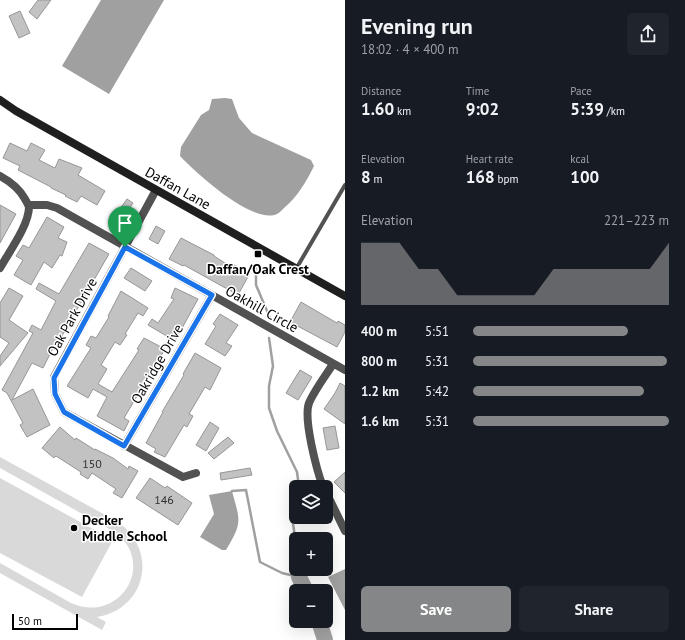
<!DOCTYPE html>
<meta charset="utf-8">
<style>
:root{--surface:#171b24;--page:#20242c;--text:#f1f3f6;--muted:#9ea1a6;--accent:#858687}
body{margin:0;font-family:"PT Sans",sans-serif;background:var(--page);color:var(--text);height:100vh;display:flex;flex-direction:column;font-size:15px;white-space:nowrap}
*{box-sizing:border-box;margin:0}
p{font-size:13px;color:var(--muted)}
.icon{flex:none;width:22px;height:22px;fill:none;stroke:currentColor;stroke-width:2;stroke-linecap:round;stroke-linejoin:round}
.map{position:relative;flex:1;overflow:hidden}
.drawer{display:flex;flex-direction:column;background:var(--surface);width:340px}
.drawer>*{flex:none}
.tools{position:absolute;left:289px;top:480px;display:grid;gap:8px}
.tools a{display:grid;place-items:center;width:44px;height:44px;border-radius:6px;background:var(--surface);box-shadow:0 4px 16px #0002;font-size:20px}
.scale{position:absolute;left:12px;bottom:10px;width:66px;box-sizing:border-box;padding-left:4px;border:2px solid #000;border-top:0;font-size:11px;line-height:14px;white-space:nowrap;color:#000;-webkit-text-stroke:3px #fff;paint-order:stroke}
.pin{position:absolute;display:grid;place-items:center;width:34px;height:34px;color:#fff;margin:-41px -17px;border-radius:50% 50% 50% 0;rotate:-45deg;box-shadow:0 0 4px #0007}
.pin .icon{rotate:45deg}
.round{display:grid;place-items:center;flex:none;width:42px;height:42px;border-radius:6px;background:var(--page)}
.headline{display:flex;align-items:center;justify-content:space-between;height:68px;padding:0 16px}
h1{font-size:22px;font-weight:700;line-height:30px}
.metrics{display:grid;grid-template-columns:repeat(3,1fr);gap:6px;height:68px;padding:4px 16px}
.metrics div{display:grid;align-content:center}
.metrics b{font-size:17px;font-weight:700}
.metrics small{font-size:11px;font-weight:400}
.metrics p{font-size:11px}
.chart{height:112px;padding:8px 16px}
.chart p{display:flex;justify-content:space-between}
.chart svg{width:100%;height:72px;margin-top:4px;fill:var(--accent);opacity:.7}
.button{display:flex;gap:8px;margin-top:auto;padding:8px 16px}
.button a{flex:1;height:46px;border-radius:6px;background:var(--accent);color:#fff;font-size:16px;font-weight:700;line-height:46px;text-align:center}
.button a+a{background:var(--page);color:var(--text)}
ul{padding:0 16px;list-style:none;font-size:13px}
li{display:grid;grid-template-columns:64px 48px 1fr;align-items:center;height:30px}
li i{height:10px;border-radius:5px;background:var(--accent)}
main{display:flex;flex:1;min-height:0}
.map>svg:first-child{display:block}
</style>
<main>
<div class="map">
<svg width="345" height="640" viewBox="0 0 345 640">
<rect width="100%" height="100%" fill="#fff"/>
<path fill="#d9d9d9" d="M0 457 118 522C159 551 146 609 97 617L106 622 102 630 0 573V563L71 603C121 625 158 561 113 531L0 468Z
M0 478 113 540 82 597 0 553Z"/>
<path fill="#a0a0a0" d="M101 0H164L109 94 62 66Z
M225 98 232 99 239 118 252 133 311 160 314 166C306 182 298 196 284 208 282 210 279 213 277 214 253 225 196 173 180 156L181 147 201 115 209 110 212 99Z
M232 491C240 521 243 522 226 550H222L200 537 214 514 209 495Z
M345 569V610L328 577Z"/>
<g fill="none" stroke-linecap="round" stroke-linejoin="round">
<path stroke="#a0a0a0" stroke-width="2.5" d="M256 268V285L270 318
M269 338 273 366 269 386V408L277 431 297 472 299 487
M232 491 246 490 260 562 282 573 299 577 300 569
M296 511 293 524 296 543"/>
<path stroke="#a0a0a0" stroke-width="16" d="M299 577 306 591
M319 621 325 640"/>
</g>
<path fill="#c2c2c2" stroke="#969696" d="M38 0H51L37 19 29 12Z
M20 11 30 33 19 38 9 16Z
M10 143 27 151 31 143 45 150 39 160 55 168 59 159 82 168 78 175 105 191 97 205 81 196 77 202 65 196 66 195 51 188V187L18 170 20 166 3 158Z
M127 199 133 203 121 221 114 217Z
M0 205 16 214 0 243Z
M47 217 64 227 58 238 67 242 62 256 60 255 52 268 44 262 31 285 14 275 23 260 16 256 23 245 29 248Z
M156 226 165 231 158 244 149 239Z
M181 238 214 255V256L233 268 234 265 250 273 238 295 184 265 183 266 169 259Z
M89 243 109 254 69 323 71 324 65 333 64 332 56 347 54 346 43 368 32 363 12 400 33 389 50 425 27 437 20 425 23 423 7 393 2 390 33 333 29 331 32 325 41 330 56 301 36 289 39 283 59 294Z
M131 268 152 281 145 291 124 278Z
M9 288 23 296 9 320 28 333 0 366V356L9 343 0 337V303Z
M175 288 198 299 175 341 148 325 152 319 158 323 174 299 171 298Z
M121 291 148 308 143 316 138 313 125 334 127 335 120 345 115 342 101 365 107 369 98 384 112 392 139 350 137 349 144 338 165 349 124 418 129 421 124 431 97 416 107 397 93 389 88 398 67 386 91 348 86 345 91 336 96 338 109 317 108 316Z
M301 302 337 323 338 321 345 325V332L337 347 290 322Z
M220 314 238 325 226 343 232 346 225 356 205 344 216 326 213 324Z
M195 353 221 368 210 390 205 387 189 414 193 416 187 427 184 425 165 457 154 452 156 449 146 443 163 412H162L184 375 183 374Z
M300 370 312 377 298 400 286 393Z
M340 383 345 386V424L324 409 335 393Z
M210 422 219 428 206 451 196 445Z
M335 426 339 448 327 450 323 428Z
M60 427 75 440 76 438 95 450V449L113 458 128 469 129 466 138 471 122 498 113 493 116 489 92 473 88 479 80 474 81 472 56 456 54 458 42 448Z
M228 437 234 443 214 459 208 453Z
M250 468 252 475 221 480 220 473Z
M345 472V493L334 482Z
M150 478 165 488 167 486 192 503 178 525 136 498Z"/>
<g fill="none" stroke-linecap="round" stroke-linejoin="round">
<path stroke="#525252" stroke-width="4" d="M296 269 345 185"/>
<path stroke="#525252" stroke-width="8" d="M0 176C11 182 19 188 25 199 26 201 28 204 29 207 29 225 9 252 0 268
M156 190 54 377 55 394 64 412 183 477 196 473
M29 205H47L57 208 345 370
M124 446 212 295
M323 487C317 471 303 419 309 403 314 391 326 375 333 364
M326 492 345 531"/>
<path stroke="#1f1f1f" stroke-width="8" d="M0 100 16 111 345 296"/>
</g>
<g fill="none" stroke-linecap="round" stroke-linejoin="round">
<defs>
<path id="route" d="M125 247 212 295 124 446 64 412 55 394 54 378Z"/>
</defs>
<use href="#route" stroke="#fff" stroke-width="8"/>
<use href="#route" stroke="#1a73e8" stroke-width="5"/>
</g>
<g fill="#000" stroke="#fff" stroke-width="1.5">
<rect x="254" y="250" width="8" height="8" rx="2"/>
<circle cx="74" cy="528" r="4"/>
</g>
<g text-anchor="middle" stroke-width="3" stroke-linejoin="round" paint-order="stroke">
<g font-size="12" fill="#303030">
<text x="92" y="468">150</text>
<text x="164" y="504">146</text>
</g>
<g font-size="14" fill="#000" stroke="#fff">
<text transform="translate(178 188) rotate(29)" y="5">Daffan Lane</text>
<text transform="translate(262 309) rotate(29)" y="5">Oakhill Circle</text>
<text transform="translate(72 317) rotate(-61)" y="5">Oak Park Drive</text>
<text transform="translate(157 364) rotate(-60)" y="5">Oakridge Drive</text>
</g>
<g font-size="14" font-weight="bold" fill="#000" stroke="#fff">
<text x="258" y="274">Daffan/Oak Crest</text>
<text x="82" y="525" text-anchor="start">Decker<tspan x="82" dy="16">Middle School</tspan></text>
</g>
</g>
</svg>
<div class="tools">
<a><svg class="icon" aria-label="layers" viewBox="0 0 24 24"><path d="M12 4l9 5-9 5-9-5zM3 14l9 5 9-5"/></svg></a>
<a>+</a>
<a>−</a>
</div>
<div class="scale">50 m</div>
<div class="pin" style="left:125px;top:247px;background:#1e9e55"><svg class="icon" aria-label="arrive" viewBox="0 0 24 24"><path d="M6 21V4h12l-3 4 3 4H6"/></svg></div>
</div>
<section class="drawer">
<div class="headline"><div><h1>Evening run</h1><p>18:02 · 4 × 400 m</p></div><a class="round"><svg class="icon" aria-label="share" viewBox="0 0 24 24"><path d="M12 15V3M7 8l5-5 5 5M5 13v7h14v-7"/></svg></a></div>
<div class="metrics">
<div><p>Distance</p><b>1.60<small> km</small></b></div>
<div><p>Time</p><b>9:02</b></div>
<div><p>Pace</p><b>5:39<small> /km</small></b></div>
</div>
<div class="metrics">
<div><p>Elevation</p><b>8<small> m</small></b></div>
<div><p>Heart rate</p><b>168<small> bpm</small></b></div>
<div><p>kcal</p><b>100</b></div>
</div>
<div class="chart"><p><span>Elevation</span>221–223 m</p>
<svg viewBox="0 0 160 44" preserveAspectRatio="none"><path d="M0 44V6L10 6L20 6L30 22L40 22L50 38L60 38L70 38L80 38L90 38L100 22L110 22L120 22L130 22L140 22L150 22L160 6V44z"/></svg>
</div>
<ul>
<li><b>400 m</b>5:51<i style="width:79%"></i></li>
<li><b>800 m</b>5:31<i style="width:99%"></i></li>
<li><b>1.2 km</b>5:42<i style="width:87%"></i></li>
<li><b>1.6 km</b>5:31<i style="width:100%"></i></li>
</ul>
<div class="button"><a>Save</a><a>Share</a></div>
</section>
</main>
